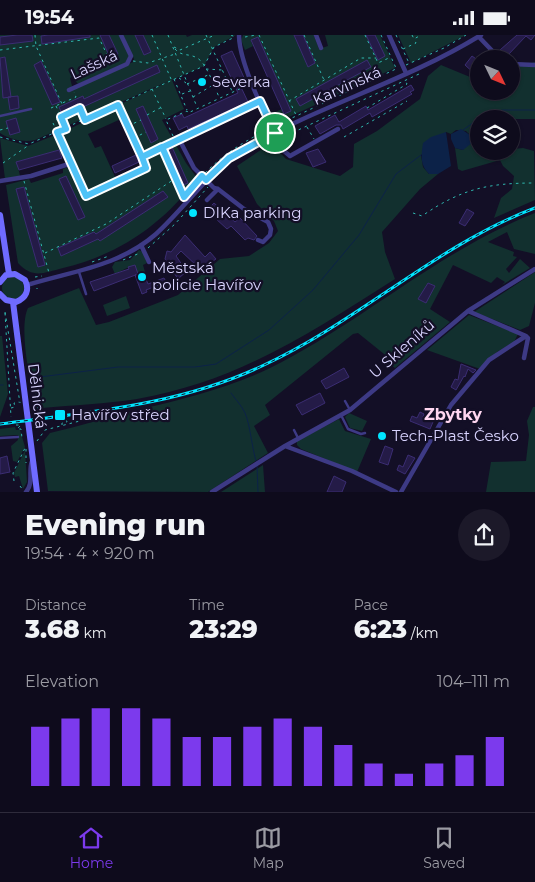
<!DOCTYPE html>
<meta charset="utf-8">
<style>
:root{--surface:#0e0b1c;--page:#1c1929;--text:#f1f3f6;--muted:#9b9ba3;--line:#2e2b3b;--accent:#7c3aed}
body{margin:0;font-family:Montserrat,sans-serif;background:var(--page);color:var(--text);height:100vh;display:flex;flex-direction:column;font-size:19px;white-space:nowrap}
*{box-sizing:border-box;margin:0}
p{font-size:16px;color:var(--muted)}
.icon{flex:none;width:28px;height:28px;fill:none;stroke:currentColor;stroke-width:2;stroke-linecap:round;stroke-linejoin:round}
.map{position:relative;height:457px;overflow:hidden}
.side{display:flex;flex-direction:column;background:var(--surface);flex:1}
.side>*{flex:none}
.needle{width:32px;rotate:133deg}
.buttons{position:absolute;left:470px;top:15px;display:grid;gap:10px}
.buttons a{display:grid;place-items:center;width:50px;height:50px;border-radius:50%;background:var(--surface);box-shadow:0 1px 4px #0004,0 0 0 1px var(--line);font-size:25px}
.pin{position:absolute;display:grid;place-items:center;width:42px;height:42px;color:#fff;margin:-21px;border:2px solid #fff;border-radius:50%;box-shadow:0 1px 5px #0007}
.round{display:grid;place-items:center;flex:none;width:52px;height:52px;border-radius:26px;background:var(--page)}
.head{display:flex;align-items:center;justify-content:space-between;height:85px;padding:0 25px}
h1{font-size:28px;font-weight:800;line-height:38px}
.stats{display:grid;grid-template-columns:repeat(3,1fr);gap:8px;height:85px;padding:5px 25px}
.stats div{display:grid;align-content:center}
.stats b{font-size:25px;font-weight:800}
.stats small{font-size:14px;font-weight:400}
.stats p{font-size:14px}
.chart{height:140px;padding:10px 25px}
.chart p{display:flex;justify-content:space-between}
.chart svg{width:100%;height:90px;margin-top:5px;stroke:var(--accent);stroke-width:6}
.status{display:flex;justify-content:space-between;align-items:center;height:35px;padding:0 25px;background:var(--surface);direction:ltr}
.status svg{height:14px;fill:currentColor}
.menu{display:flex;justify-content:space-around;align-items:center;height:70px;border-top:1px solid var(--line);background:var(--surface);font-size:14px;color:var(--muted)}
.menu a{display:grid;justify-items:center;gap:2px}
.menu .active{color:var(--accent)}
.map>svg:first-child{display:block}
</style>
<div class="status"><b>19:54</b><svg viewBox="0 0 49 12"><path d="M0 12V9h3v3zM5 12V6h3v6zM10 12V3h3v9zM15 12V0h3v12zM26 1h20v11H26zM47 4h2v5h-2z"/></svg></div>
<div class="map">
<svg width="535" height="457" viewBox="0 0 535 457">
<rect width="100%" height="100%" fill="#130f26"/>
<path fill="#12302f" fill-rule="evenodd" d="M0 0H120L129 21 127 27 78 49 72 42 70 43 72 51 70 56 133 27 134 24 123 0H186L187 2 192 0H236L214 12 204 31 172 45 184 74 162 85 186 128 197 143C164 189 118 220 63 233 43 238 33 244 18 228L6 150 29 144 31 148 63 138V134L75 129 70 117 61 120 59 115 17 127 20 141 5 144 0 103 28 111 65 96 171 45 35 105C24 108 9 104 0 98ZM123 83 145 132 114 146 115 142 101 111 95 113 88 99Z
M243 0H314L319 14 328 11 325 0H380L395 33 276 88 271 79 282 74 285 79 291 75 258 3 251 6 253 11 245 15 241 5Z
M398 0H466L411 28Z
M535 27V84H479V116H511V112L513 114 523 113 534 116 535 165 494 183 501 163 512 154 514 141 503 131 500 125 462 136 458 134 455 113 463 115 470 100 466 96 456 95 451 99 446 97 421 120 423 132 429 139H438L420 154 382 197 385 217 395 244C310 298 239 346 137 364 106 369 73 370 42 373 40 365 34 359 32 351 27 333 20 289 28 273L79 253 96 290 109 287 178 260 220 224 249 221 269 208 278 196 274 186 257 169 237 131 271 108 286 124 340 141 353 132 354 109 377 96 420 64 428 41 441 30 470 42 479 41V56H511V33Z
M535 178V219L514 214 507 197 488 207 514 217 513 221 517 222 506 234 509 238 520 224 530 233 502 250 505 247 497 242 491 248 453 230 430 274 450 287 395 333 387 327 389 323 358 298 353 299 265 370 270 380 254 391 268 418 208 457 48 456 42 408 50 398C80 391 109 382 138 375 182 364 226 354 268 334 360 289 438 216 535 178Z
M139 215 143 217 147 228 143 230 145 237 139 239 129 232 115 239 112 232 115 227 130 225Z
M535 237V268L529 291 520 295 474 277Z
M2 253a11 11 0 1 1 22 0a11 11 0 1 1-22 0Z
M126 261 130 273 107 281 103 270Z
M469 280 518 299 514 307 497 317 480 334 427 315Z
M0 301H2L8 359 0 382Z
M533 372H535V457H486L491 427 526 426 529 400 527 386Z
M349 378 367 386 362 396 350 393 345 382Z
M339 384 345 396 371 404 357 437 301 414 297 410V406Z
M15 392 16 395H20L25 412 17 427 13 426 11 411 18 405V400L0 401V394Z
M25 415 27 447 23 454 19 441 15 442 14 438Z
M263 430 265 457H221Z"/>
<path fill="#0c2248" d="M461 94 470 100 473 107 463 115 455 113 451 104V99Z
M446 97 451 131 438 139H429C420 130 421 121 423 108L431 102Z"/>
<g fill="none" stroke-linecap="round" stroke-linejoin="round">
<path stroke="#0c2248" stroke-width="1" d="M463 95 484 80 503 75H535
M32 343 118 332H195L216 329 269 295 313 255 359 200 396 139 421 120
M0 350H3
M231 358C236 365 242 371 245 378 250 389 252 413 256 426
M257 430 258 457"/>
</g>
<path fill="#241b47" stroke="#3b2d73" d="M17 0H32L33 6 0 10V2Z
M48 0H90V2L42 9 41 1Z
M100 0H109L118 19 110 23Z
M135 0H143L151 17 144 20Z
M294 0H303L315 28 308 32Z
M366 0H375L385 21 378 25Z
M517 0H535L531 5 526 1 507 21 500 15Z
M258 2 291 76 284 79 251 5Z
M232 16 246 47 240 50 248 67 188 94 187 91 179 95 173 83 182 79 184 83 238 58 221 21Z
M472 21 479 26V35L475 39 465 30Z
M5 22 11 62 3 63 0 23Z
M367 25 371 32 300 71 296 64Z
M41 26 60 67 52 70 34 30Z
M157 30 160 37 63 81 59 72 83 61 84 64Z
M411 50 414 55 410 57 412 59 372 82 370 78 343 94 341 90H336L320 99 315 91 335 80 339 87 366 71 368 75Z
M18 61 19 73 10 75 8 62Z
M143 71 158 104 151 108 136 74Z
M16 83 20 97 10 100 6 86Z
M172 112 188 148 181 151 164 115Z
M318 114 326 127 313 132 306 118Z
M59 115 62 123 19 135 16 127Z
M136 120 139 127 115 138 112 131Z
M66 141 85 182 78 185 59 144Z
M24 152 45 230 38 232 16 154Z
M163 156 168 162 100 206 98 204 61 221 58 213 94 197 96 199Z
M214 168 235 187 240 183 257 201 254 205 248 203 245 205 231 191 227 194 215 183 211 178 213 176 210 172Z
M467 174 474 178 465 191 459 188Z
M185 200 205 222 210 217 216 224 204 232 201 229 198 232 181 216 176 221 185 234H189L178 244 165 224 167 216 171 217Z
M135 230 138 239 94 256 90 247 129 234 128 232Z
M143 237 148 249 164 243 166 247 146 255 147 257 142 259 135 240Z
M428 248 435 251 426 268 418 264Z
M461 329 476 335 473 338 468 334 465 342 464 341 456 355 451 352 455 344 458 345Z
M344 333 349 342 326 354 321 346Z
M320 358 325 368 302 380 296 370Z
M420 377 424 379 423 382 433 387 430 394 410 386 412 381 417 383Z
M385 411 393 414 388 430 379 427Z
M408 420 415 423 405 439 397 435 399 430 403 432Z
M7 421 10 437 0 439V423Z
M334 441 346 447 342 457H327Z"/>
<g fill="none" stroke-linecap="round" stroke-linejoin="round">
<path stroke="#2fb8b0" stroke-width="1" stroke-dasharray="2.5 4" stroke-linecap="butt" d="M35 0 36 11 62 69
M152 0 171 44
M168 0 197 72
M206 0 232 56
M231 0 235 2
M259 0 296 80
M304 0 324 45
M365 0 378 28 391 22
M381 0 396 33
M396 0 409 28
M412 0 414 4 421 0
M245 2 256 0
M174 12 180 15 215 0
M175 14C182 22 189 18 197 23 206 27 215 53 219 62
M403 14 416 8 414 4
M0 15 99 3 112 30
M133 26 148 28 175 19
M406 30 444 13 466 0
M206 34 222 35
M179 43 186 48
M174 44 187 75
M212 45 224 40
M187 49 208 40
M152 54 166 84
M182 59 190 56
M193 62 213 50
M289 66 361 23H376
M56 71 66 93
M118 71 140 118
M51 73 76 62 74 57
M367 73 407 49 406 47
M147 80 160 73
M56 85 80 73 85 84
M53 88 65 115
M128 91 141 85
M275 91 398 33
M307 92 314 104
M0 95 8 93
M173 101 166 85 187 76 188 78 248 50
M0 102 29 109 204 31 214 12 235 2
M344 102 407 66
M134 103 146 97
M281 103 419 39
M164 117 184 161
M3 128 29 110
M205 138C224 119 243 107 267 95
M24 146 49 238
M194 151 199 145
M82 152 86 161 146 133 143 126
M413 178 422 181C461 154 488 148 535 148
M148 213 175 189 208 152
M45 218 106 189 176 143
M123 225 140 218
M92 227 109 221
M35 242 42 241
M37 253V254
M5 277 20 368
M5 278 11 382
M31 365H37L39 378
M11 373 15 372 14 368 19 367
M16 390H21L17 394H21L22 403H24
M62 390V388L67 387 66 384
M37 406 45 395 103 380 102 379
M26 414V428
M14 446 13 438 25 413
M20 451 23 455"/>
<path stroke="#3d3a85" stroke-width="2.5" d="M0 81 31 74
M79 237 86 259
M345 366 350 375
M341 380 348 394 361 399 365 398
M294 395 298 403
M0 403 18 402"/>
<path stroke="#3d3a85" stroke-width="4.5" d="M239 0C239 31 269 88 284 116L290 121 338 94
M316 0 321 13
M389 0 406 38
M479 2 500 24
M511 29 535 30
M69 55 127 29 131 21 121 0
M179 104 194 133 214 153 218 154 244 174 268 187 271 194 270 200 263 207 258 205
M67 118 80 147
M141 122 260 66
M0 146 31 141 72 128
M207 165 218 154
M141 210 149 227
M27 250C72 236 118 232 156 199 188 170 211 132 249 111 324 69 408 45 481 0
M468 276 526 301
M285 411 352 436 396 457
M26 457C34 448 28 437 32 426
M212 457 285 411 350 375 468 276 535 234
M401 457 451 370 489 325 526 301 528 303 524 323"/>
<path stroke="#6f6bff" stroke-width="6" d="M0 180 9 239
M0 247 6 240 15 239 25 245C30 255 26 263 16 267L6 265 0 259
M13 267 37 457"/>
<defs>
<path id="rail" d="M0 389C90 377 181 370 264 330 359 286 437 210 535 173"/>
</defs>
<use href="#rail" stroke="#00e5ff" stroke-width="3"/>
<use href="#rail" stroke="#130f26" stroke-width="1" stroke-dasharray="4" stroke-linecap="butt"/>
</g>
<g fill="none" stroke-linecap="round" stroke-linejoin="round">
<defs>
<path id="route" d="M275 98 260 66 142 122 118 70 85 85 80 73 61 82 66 94 57 97 86 161 146 133 142 122 162 112 184 162 202 141 206 145 229 123 275 98"/>
</defs>
<use href="#route" stroke="#fff" stroke-width="10"/>
<use href="#route" stroke="#4fc3f7" stroke-width="6"/>
</g>
<g fill="#00e5ff" stroke="#130f26" stroke-width="2">
<circle cx="202" cy="47" r="5"/>
<circle cx="193" cy="178" r="5"/>
<circle cx="142" cy="242" r="5"/>
<rect x="54" y="374" width="12" height="12" rx="2.5"/>
<circle cx="382" cy="401" r="5"/>
</g>
<g text-anchor="middle" stroke-width="4.5" stroke-linejoin="round" paint-order="stroke">
<g font-size="15" fill="#d9d4ff" stroke="#130f26">
<text transform="translate(94 30) rotate(-25)" y="5">Lašská</text>
<text transform="translate(347 51) rotate(-24)" y="5">Karvinská</text>
<text transform="translate(402 314) rotate(-41)" y="5">U Skleníků</text>
<text transform="translate(37 361) rotate(83)" y="5">Dělnická</text>
</g>
<g font-size="15" fill="#d9d4ff" stroke="#130f26" text-anchor="start">
<text x="212" y="52">Severka</text>
<text x="203" y="183">DIKa parking</text>
<text x="152" y="238">Městská<tspan x="152" dy="17">policie Havířov</tspan></text>
<text x="71" y="385">Havířov střed</text>
<text x="392" y="406">Tech-Plast Česko</text>
</g>
<g font-size="16" font-weight="bold" fill="#ffd6f0" stroke="#130f26">
<text x="453" y="385">Zbytky</text>
</g>
</g>
</svg>
<div class="buttons">
<a><svg class="needle" viewBox="-14 -14 28 28"><path d="M0-13l5 13h-10z" fill="#e53935"/><path d="M0 13l5-13h-10z" fill="#9b9ba3"/></svg></a>
<a><svg class="icon" aria-label="layers" viewBox="0 0 24 24"><path d="M12 4l9 5-9 5-9-5zM3 14l9 5 9-5"/></svg></a>
</div>
<div class="pin" style="left:275px;top:98px;background:#1e9e55"><svg class="icon" aria-label="arrive" viewBox="0 0 24 24"><path d="M6 21V4h12l-3 4 3 4H6"/></svg></div>
</div>
<section class="side">
<div class="head"><div><h1>Evening run</h1><p>19:54 · 4 × 920 m</p></div><a class="round"><svg class="icon" aria-label="share" viewBox="0 0 24 24"><path d="M12 15V3M7 8l5-5 5 5M5 13v7h14v-7"/></svg></a></div>
<div class="stats">
<div><p>Distance</p><b>3.68<small> km</small></b></div>
<div><p>Time</p><b>23:29</b></div>
<div><p>Pace</p><b>6:23<small> /km</small></b></div>
</div>
<div class="chart"><p><span>Elevation</span>104–111 m</p>
<svg viewBox="0 0 160 44" preserveAspectRatio="none"><path d="M5 44V15M15 44V11M25 44V6M35 44V6M45 44V11M55 44V20M65 44V20M75 44V15M85 44V11M95 44V15M105 44V24M115 44V33M125 44V38M135 44V33M145 44V29M155 44V20"/></svg>
</div>
</section>
<nav class="menu">
<a class="active"><svg class="icon" aria-label="home" viewBox="0 0 24 24"><path d="M3 11l9-7 9 7M6 9v11h12V9"/></svg>Home</a>
<a><svg class="icon" aria-label="map" viewBox="0 0 24 24"><path d="M3 6l6-2 6 2 6-2v14l-6 2-6-2-6 2zM9 4v14M15 6v14"/></svg>Map</a>
<a><svg class="icon" aria-label="saved" viewBox="0 0 24 24"><path d="M7 4h10v16l-5-4-5 4z"/></svg>Saved</a>
</nav>
